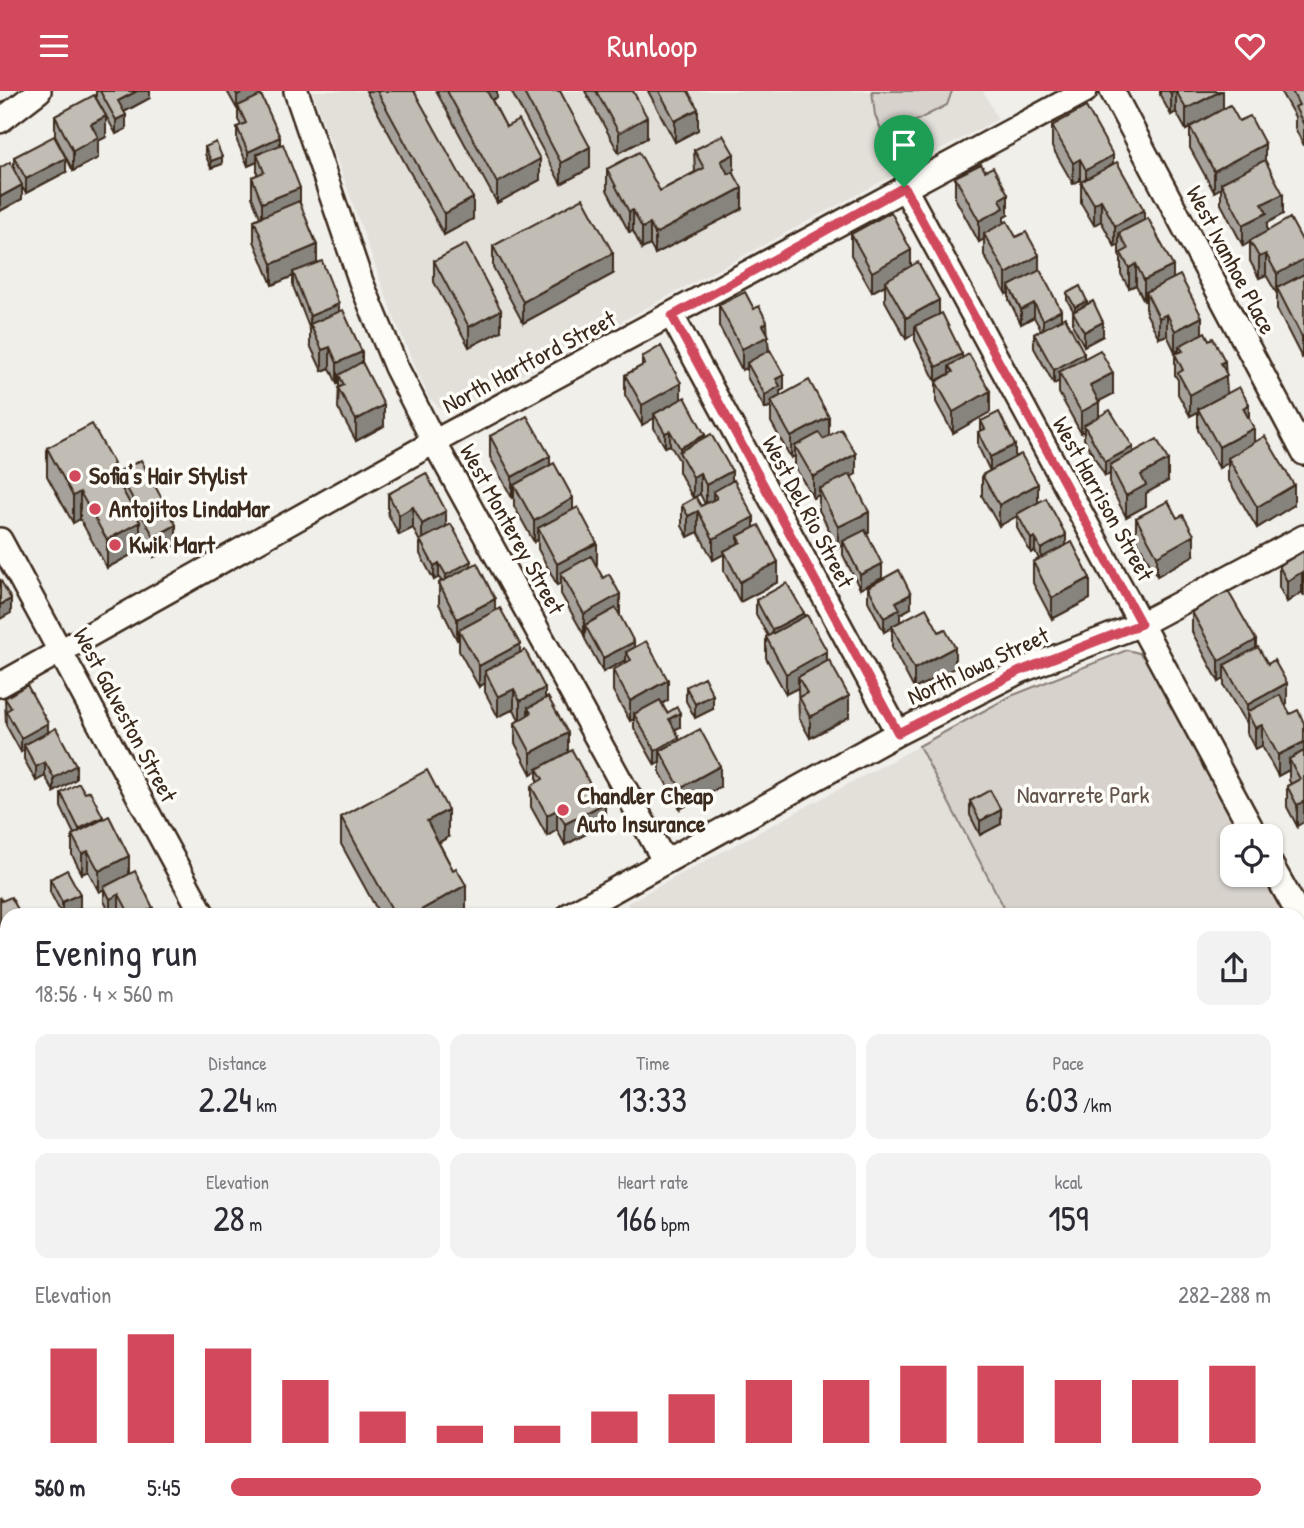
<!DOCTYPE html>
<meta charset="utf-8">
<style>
:root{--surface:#fff;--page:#f2f2f3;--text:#2b2b33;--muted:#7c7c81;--accent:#d1495b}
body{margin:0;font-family:"Patrick Hand",sans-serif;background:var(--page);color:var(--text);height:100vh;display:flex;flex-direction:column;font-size:26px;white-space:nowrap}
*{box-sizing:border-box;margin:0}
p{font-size:23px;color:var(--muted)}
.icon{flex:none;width:38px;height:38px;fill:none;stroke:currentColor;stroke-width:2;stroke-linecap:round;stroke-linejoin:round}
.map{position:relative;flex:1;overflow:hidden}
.side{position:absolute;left:0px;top:817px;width:1306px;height:621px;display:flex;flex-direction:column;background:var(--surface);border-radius:21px 21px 0 0;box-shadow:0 2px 5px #0004}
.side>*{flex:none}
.tools{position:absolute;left:1220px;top:733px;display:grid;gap:14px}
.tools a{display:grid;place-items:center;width:63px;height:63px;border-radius:14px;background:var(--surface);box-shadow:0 2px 5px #0004;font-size:35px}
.pin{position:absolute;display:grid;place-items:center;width:60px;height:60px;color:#fff;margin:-72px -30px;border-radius:50% 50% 50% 0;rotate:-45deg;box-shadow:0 0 7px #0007}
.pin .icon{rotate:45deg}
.round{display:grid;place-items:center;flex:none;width:74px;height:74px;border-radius:14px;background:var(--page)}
.head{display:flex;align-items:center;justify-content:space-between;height:119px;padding:0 35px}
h1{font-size:38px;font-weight:600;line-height:52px}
.stats{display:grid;grid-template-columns:repeat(3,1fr);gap:10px;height:119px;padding:7px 35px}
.stats div{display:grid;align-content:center;border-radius:14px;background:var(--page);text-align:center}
.stats b{font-size:35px;font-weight:600}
.stats small{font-size:19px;font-weight:400}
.stats p{font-size:19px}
.chart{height:196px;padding:14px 35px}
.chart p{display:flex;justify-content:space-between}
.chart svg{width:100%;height:126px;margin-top:7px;stroke:var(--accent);stroke-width:6}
ul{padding:0 35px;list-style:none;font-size:23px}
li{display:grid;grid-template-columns:112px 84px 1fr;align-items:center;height:52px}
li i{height:18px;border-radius:9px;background:var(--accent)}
header{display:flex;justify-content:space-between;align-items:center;height:91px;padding:0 35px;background:var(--accent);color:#fff;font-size:32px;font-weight:600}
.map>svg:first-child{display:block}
</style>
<header><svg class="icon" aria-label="menu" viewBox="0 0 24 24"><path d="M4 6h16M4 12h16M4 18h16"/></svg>Runloop<svg class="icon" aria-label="heart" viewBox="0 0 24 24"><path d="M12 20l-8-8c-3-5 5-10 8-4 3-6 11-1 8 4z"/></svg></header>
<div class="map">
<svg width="1304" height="1437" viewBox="0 0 1304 1437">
<rect width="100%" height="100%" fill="#f1efea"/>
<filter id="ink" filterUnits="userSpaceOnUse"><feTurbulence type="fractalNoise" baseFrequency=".0143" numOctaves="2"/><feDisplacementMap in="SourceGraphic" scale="14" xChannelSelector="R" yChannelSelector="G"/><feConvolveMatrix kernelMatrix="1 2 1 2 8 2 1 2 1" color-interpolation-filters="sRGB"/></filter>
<g filter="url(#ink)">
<path fill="#e3e0da" d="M312 0H983L998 28 451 322 443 320 429 307 393 225Z
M919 655 1008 824H634L627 812Z
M555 1432H745L735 1437H558Z"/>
<path fill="#d7d2cc" stroke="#897e75" stroke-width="2" d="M872 0H952L947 14 884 46 875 24Z
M1127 559 1139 562 1146 569 1241 745 1232 746V784H1262L1284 824H1008L919 655 1011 605Z
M1299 852 1304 862V994L1299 1006Z
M1298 1035 1304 1052V1123L1299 1126Z"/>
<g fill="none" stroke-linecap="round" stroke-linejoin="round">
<defs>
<path id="minor" d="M296 0 361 191 396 276 434 351 665 771
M1112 0 1304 362
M0 30 39 0
M904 96 1256 746
M672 225 898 642
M0 449 203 824
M0 594 434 351 1085 0
M1270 772 1304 833
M569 824 898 642 1020 580 1141 533 1304 446
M0 1011 7 1025
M0 1132 7 1129
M223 1432 226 1437
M531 1432 534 1437
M1173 1432 1176 1437
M438 1437 449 1432
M1024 1437 1034 1432"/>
</defs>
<use href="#minor" stroke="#3b2a1e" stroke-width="28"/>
<use href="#minor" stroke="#fdfcf7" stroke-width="23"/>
</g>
<path fill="#a6a29b" stroke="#3b2a1e" stroke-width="2" d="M96 0H150V7L124 21 126 38 116 43 96 7Z
M227 0H261V4L280 54 300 112 317 172 362 271 384 335 356 350 338 317 339 292 337 293 330 277 322 280 310 254V239L293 195V185L272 194 254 150V129L260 126 252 106V86L257 84V71L248 75 237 50V36L241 34 238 29V18H237Z
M366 0H414L473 128 444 144Z
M436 0H497V6L492 9 506 36 540 89 497 112Z
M511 0H560L590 77 561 93Z
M585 0H633L647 47 619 62Z
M648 0H688L698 39 675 51Z
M1160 0H1223V18L1239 30 1265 70 1283 123 1267 132V140L1304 153 1302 267 1277 218V203L1266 184 1259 187 1250 170V151L1243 155 1221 113V97L1214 101 1190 57V37L1186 39 1176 21 1171 24 1160 4Z
M1282 0H1304V55L1295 37V26L1282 3Z
M55 25 106 46 98 50V67L73 80 55 45Z
M1052 35 1113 73 1144 129 1202 243 1225 281 1227 303 1249 328 1254 351 1294 414 1257 437 1228 388V372L1219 377 1198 339V321L1190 325 1178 303V289L1175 284V263L1179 261V259L1175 261 1167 244 1159 247 1146 222V209L1144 210 1136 194 1129 197 1121 183V167L1119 163V153L1115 156 1101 130 1094 134 1081 112V91L1080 89 1073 93 1052 56Z
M205 56 222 73 211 77 205 63Z
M694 59 734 82 742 118 655 163 650 154 642 158 633 140 629 141 607 99V78L660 100 695 81Z
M14 66 66 81 26 102 22 96V108L0 120V77L14 79Z
M955 86 1008 124 1004 126V132L1016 146 1039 180 1061 228 1084 267 1113 303 1099 310V325L1133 362 1168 390 1146 402V415L1126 426 1110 395V383L1105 385 1084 348V340L1081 342 1059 302V290L1054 293 1034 257V243L1041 239 1034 226 1021 233 1009 209V202L1006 203 984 164V148L979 151 955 107Z
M851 143 911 175 962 267 990 321 953 342 936 311V291L915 249V242L906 248 885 210V194L872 201 851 164Z
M493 155 613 183 523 232 493 176Z
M434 170 501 240 469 256 434 191Z
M1067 202 1087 213 1103 245 1084 255 1073 235V221H1074L1067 209Z
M719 214 767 243 769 260 784 298 780 300V305L829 344 856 383 851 386 869 441 867 443 882 487 860 498 843 464V454L838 457 819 419V404L813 407 795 376V365L791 367 771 331V315L765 318 747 286V277L742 279 719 235Z
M642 266 681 308 705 346 732 391 754 436 778 491 740 511 724 480V463L713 469 698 441 688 446 682 435V414L701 415 705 413 700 403 693 407 679 381V369L670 354 665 356 654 337V327L642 334 625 304V284L642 275Z
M981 330 1015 366 1038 412 1066 454 1090 508 1052 528 1033 492V471L1039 468 1035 460 1031 462 1017 437V425L999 435 982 405V384L990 380 978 355V341L981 340Z
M490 345 550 374 573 418 597 473 596 474 634 556 668 609 662 613 667 622 680 636 675 638 679 649 720 696 680 718 660 681V671L655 674 634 637V628L630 630 613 600V579L626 572V569L603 581 585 548V543L584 544 561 503V492L557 494 538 458V448L534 451 514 415V406L512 407 490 366Z
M47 357 114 383 118 391V381L176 454 154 466 140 442V459L107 477 80 428 73 432 47 385Z
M388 403 446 435 471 476 545 607 568 661 605 733 565 754 557 739 547 745 531 716V695L537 691V679L531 683 515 652V632L519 629 514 618 498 626 485 601V592L479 596 459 560V548L457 549 439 513V492L441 490 439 486 434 489 420 463V451L413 437 399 444 388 423Z
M1136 427 1194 464 1157 485 1136 448Z
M1304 460V505L1302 501 1287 511 1279 496V475Z
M868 496 911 517 900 523V531L955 577 914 598 892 556V536L884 541 868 510Z
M756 509 804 525 827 571 849 626 810 647 799 627 798 597 786 603 766 567V546L768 545 756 523Z
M1192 521 1256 557 1287 612 1285 614 1290 623 1304 632 1297 735 1287 716V695L1291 693 1289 689V679L1278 685 1262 655 1255 658 1247 642V634L1224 595V588L1219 591 1192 541Z
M686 596 713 618 695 627 686 610Z
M5 607 48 641 76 688 54 701 45 685 36 690 24 668V659L21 661 6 634Z
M61 702H85L103 728 129 783 153 824H123L119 817 110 822 104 810V798L99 801 88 780 82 783 72 764V744L74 743 61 716Z
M970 710 1001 733 980 744 970 724Z
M341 726 448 746 439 752 453 779 466 822 461 824H380L341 753Z
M50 788 80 817 64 824H62L50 801Z
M2 810 20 824H7V849L6 850 7 852V926L5 922Z
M1304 1124V1193L1302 1189V1177L1298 1170V1127Z
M114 1432H185L188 1437H117Z
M665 1432H715L705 1437H668Z
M872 1432H924V1437H875Z
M1219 1432H1256L1260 1437H1221Z"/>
<path fill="#87847e" stroke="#3b2a1e" stroke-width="2" d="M137 0H150V7L118 24V10Z
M246 0H261V6L238 15 237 18V4Z
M483 0H497V6L483 14Z
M1176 0V21L1171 24V3Z
M1221 0H1223V20L1186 39V18Z
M698 18V39L675 51V30Z
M126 24V38L116 43V29Z
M106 25V46L98 50V67L73 80V60L91 33Z
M647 26V47L619 62V42Z
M280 46V60L257 63V71L248 75V61Z
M1265 53V73L1221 92V97L1214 101V80Z
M590 56V77L561 93V72Z
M734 63V84L721 91V70Z
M1113 64V85L1086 100V79Z
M222 66V73L211 77V70Z
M66 67V81L26 102V88Z
M540 68V89L497 112V92Z
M1080 68V89L1073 93V72Z
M22 94V108L0 120V106Z
M300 97V118L262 132V112Z
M742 97V118L655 163V143Z
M1008 103V124L1004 126V137L984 143V148L979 151V130L1000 108Z
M1283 103V123L1267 132V142L1243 155V134L1262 113Z
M473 107V128L444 144V123Z
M1101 109V130L1094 134V113Z
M633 119V140L629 141V121Z
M1144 119V139L1119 142V153L1115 156V135Z
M650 133V154L642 158V137Z
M317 154V175L293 181V185L272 194V173Z
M911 159V179L885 190V194L872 201V181Z
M613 162V183L523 232V211Z
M1266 163V184L1259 187V166Z
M1039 164V185L1009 195V202L1006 203V183Z
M1304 168V188L1277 197V204V183Z
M1136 173V194L1129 197V177Z
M1173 175V195L1146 201V209L1144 210V189Z
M939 209V229L915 235V242L906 248V227Z
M1087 210V217L1075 223V216Z
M1034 212V226L1021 233V219Z
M339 213V227L310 233V239V225Z
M501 219V240L469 256V236Z
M1061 219V233L1043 243V229Z
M1167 223V244L1159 247V227Z
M1202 226V247L1179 255V259L1175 261V240Z
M767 231 769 266 747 272V277L742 279V258L763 234Z
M1103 231V245L1084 255V241Z
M1304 245V266L1302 267V246Z
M330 256V277L322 280V259Z
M362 261V282L339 284V292L337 293V272Z
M1084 262V276L1059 281V290L1054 293V279Z
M962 263V277L949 275V283L936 290V276Z
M1225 270 1227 305 1198 318V321L1190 325V304L1221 272Z
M1113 282V303L1090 315V294Z
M784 284V298L780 300V309L771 310V315L765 318V304L776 288Z
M681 292V312L654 323V327L642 334V314Z
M990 300V321L953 342V321Z
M1099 311V332L1084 334V340L1081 342V321Z
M1249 313V334L1243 317Z
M384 314V335L356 350V329Z
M829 326V347L795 355V365L791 367V346Z
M1254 337V357L1228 367V372L1219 377V356Z
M670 340V354L665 356V342Z
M705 344V358L680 363V357Z
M1015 354V368L990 380V366Z
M1133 356V370L1110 374V383L1105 385V371Z
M856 363V383L822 402 819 398V404L813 407V386Z
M550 365V386L514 394V406L512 407V386Z
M1168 369V390L1146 402V415L1126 426V405L1141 384Z
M732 380V401L717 407 713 401V411L706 415V394Z
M700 382V403L693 407V386Z
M1038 393V414L1017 423V425L999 435V414Z
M1294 394V414L1257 437V416Z
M80 401V428L73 432V405Z
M573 407V428L538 437V448L534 451V430Z
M413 416V437L399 444V424Z
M446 420V441L422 453V433Z
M698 420V441L688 446V425Z
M869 421V441L845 454 843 450V454L838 457V436Z
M754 426V447L738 445V455L724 460V463L713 469V448Z
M140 431V459L107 477V449Z
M176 434V454L154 466V446Z
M1066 444V458L1041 472V458Z
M1194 444V464L1157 485V465Z
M1035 446V460L1031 462V448Z
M597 452V473L565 490 561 482V492L557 494V473Z
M471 470V484L446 498V484Z
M778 471V491L740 511V491Z
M439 472V486L434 489V475Z
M882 473V487L860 498V484Z
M1302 481V501L1287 511V490Z
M1090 487V508L1052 528V507Z
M620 503V524L585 534V543L584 544V523Z
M911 503V517L900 523V532L884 541V527L896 511Z
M11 508V522L0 528V514Z
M495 508V529L459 539V548L457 549V528Z
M804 522V536L772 553V539Z
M1256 549V570L1224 574V588L1219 591V570Z
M634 551V565L626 561V569L603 581V567Z
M520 553V573L485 580V592L479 596V575Z
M955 556V577L914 598V578Z
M827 560V581L798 586V597L786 603V583Z
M668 589V609L637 627 634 623V628L630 630V610Z
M1287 592V612L1253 632 1247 621V635V614Z
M545 597V618L531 622 528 617V627L520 631V610Z
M514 598V618L498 626V606Z
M713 604V618L695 627V613Z
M849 605V626L810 647V626Z
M680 622V636L669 642V628Z
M48 632V646L24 654V659L21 661V647Z
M1262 634V655L1255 658V637Z
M568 642V662L531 683V662Z
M679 646V660H660V671L655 674V660Z
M1304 651V671L1289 668V679L1278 685V664Z
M45 671V685L36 690V676Z
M76 674V688L54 701V687Z
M720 675V696L680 718V697Z
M1304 710V731L1297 735V714Z
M605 712V733L565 754V733Z
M448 719V746L427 758V730Z
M557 719V739L547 745V724Z
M1001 719V733L980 744V730Z
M103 726V740L79 752V738Z
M88 760V780L82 783V763Z
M129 765V785L104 796V798L99 801V780Z
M466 794V822L461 824H419V820Z
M80 803V817L64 824H62V811Z
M119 803V817L110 822V808Z
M153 817V824H137Z
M7 829V849L0 853V832Z
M7 891V905L5 901V913L0 915V894Z
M7 1185V1199L1 1202V1188Z
M5 1400V1413L0 1416V1402Z
M134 1432H152V1437H127V1435Z
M156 1432H172L156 1437Z
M677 1432H715L705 1437H677Z
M903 1432H924V1437H893Z
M1225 1432H1252L1241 1437H1225Z"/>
<path fill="#c1bcb4" stroke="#3b2a1e" stroke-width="2" d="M100 0H137L118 10 126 24 116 29Z
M235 0H246L237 4Z
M377 0H414L473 107 444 123Z
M447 0H487L506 36 519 29 540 68 497 92Z
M523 0H560L590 56 561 72Z
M596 0H633L647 26 619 42Z
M659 0H688L698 18 675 30Z
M1169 0H1221L1186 18 1176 0 1171 3Z
M1292 0H1304V34L1295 16 1299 14Z
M94 4 106 25 91 33 98 46 73 60 55 25Z
M261 4 280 46 248 61 237 36 246 32 238 15Z
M1230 14 1239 30 1250 25 1265 53 1214 80 1190 36Z
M1086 16 1113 64 1086 79 1080 68 1073 72 1052 35Z
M723 44 734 63 721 70 728 83 733 81 742 97 655 143 650 133 642 137 633 119 629 121 607 78 639 61 660 100 704 77 694 59Z
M54 45 66 67 26 88 14 66Z
M216 51 222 66 211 70 205 56Z
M283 53 300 97 262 112 252 86 264 81 257 63Z
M1265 69 1283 103 1262 113 1267 122 1243 134 1221 92Z
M10 71 22 94 0 106V77Z
M1117 71 1144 119 1115 135 1101 109 1094 113 1081 91Z
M981 73 985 80 993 76 1008 103 1000 108 1004 117 979 130 955 86Z
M583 107 613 162 523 211 493 155Z
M299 110 317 154 272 173 254 129Z
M891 121 911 159 872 181 851 143Z
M1148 127 1173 175 1144 189 1136 173 1129 177 1121 162 1128 158 1119 142Z
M1290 127 1304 153V168L1277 183 1266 163 1259 166 1250 150Z
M1007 130 1016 146 1026 141 1039 164 1006 183 984 143Z
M466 153 501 219 469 236 434 170Z
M322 170 339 213 310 225 293 181Z
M918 171 939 209 906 227 885 190Z
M1040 179 1061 219 1043 229 1034 212 1021 219 1009 195Z
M1304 183V245L1302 246 1277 197Z
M1180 184 1202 226 1175 240 1167 223 1159 227 1146 201Z
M1080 195 1087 210 1075 216 1067 202Z
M745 201 754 218 759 215 767 231 763 234 769 245 742 258 719 214Z
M1093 210 1103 231 1084 241 1073 221Z
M343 219 362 261 337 272 330 256 322 259 310 233Z
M942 222 962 263 936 276 915 235Z
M1065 226 1084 262 1054 279 1034 243Z
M1205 241 1209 249 1213 247 1225 270 1221 272 1227 284 1190 304 1178 282 1183 279 1175 263 1183 260 1179 255Z
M661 255 681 292 642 314 625 284 645 273 642 266Z
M770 259 784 284 776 288 780 295 765 304 747 272Z
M1100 259 1113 282 1090 294 1099 311 1081 321 1059 281Z
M969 263 990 300 953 321 936 291 953 281 949 275Z
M362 271 384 314 356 329 338 297 344 294 339 284Z
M809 289 829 326 791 346 771 310Z
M1239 296 1249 313 1243 317 1254 337 1219 356 1198 318Z
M685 306 705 344 680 357 670 340 665 342 654 323Z
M1110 319 1133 356 1105 371 1084 334Z
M999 321 1015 354 990 366 978 341 985 338 981 330Z
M527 325 550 365 512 386 490 345Z
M92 333 114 373 110 376 140 431 107 449 80 401 73 405 47 357Z
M841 338 856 363 813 386 795 355 819 342 823 348Z
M711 343 732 380 706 394 700 382 693 386 679 361Z
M1265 345 1294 394 1257 416 1228 367Z
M1157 348 1168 369 1141 384 1146 394 1126 405 1110 374Z
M1021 363 1038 393 999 414 982 384Z
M141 369 176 434 154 446 118 381Z
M554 372 573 407 534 430 514 394Z
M426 382 446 420 422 433 413 416 399 424 388 403Z
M850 383 869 421 838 436 819 398Z
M734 389 754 426 713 448 698 420 688 425 682 414 696 406 701 415 717 407 713 401Z
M1046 407 1066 444 1041 458 1035 446 1031 448 1017 423Z
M1168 410 1177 427 1183 424 1194 444 1157 465 1136 427Z
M578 416 597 452 557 473 538 437Z
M451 433 471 470 446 484 439 472 434 475 420 449Z
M759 434 778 471 740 491 724 460 741 451 738 445Z
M865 439 882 473 860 484 843 450Z
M1072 451 1090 487 1052 507 1033 471Z
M1304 460V484L1302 481 1287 490 1279 475Z
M591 465 603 487 609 483 620 503 584 523 561 482Z
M477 472 495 508 457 528 439 492Z
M899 479 911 503 896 511 900 518 884 527 868 496Z
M0 488 11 508 0 514Z
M787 492 804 522 772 539 756 509Z
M1228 500 1256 549 1219 570 1192 521Z
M500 517 520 553 479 575 459 539Z
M616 517 634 551 603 567 585 534Z
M926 517 939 541 945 538 955 556 914 578 892 535Z
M807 524 827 560 786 583 766 546Z
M646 550 668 589 630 610 613 579 631 569 626 561Z
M1258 556 1268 573 1274 569 1287 592 1247 614 1224 574Z
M525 559 545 597 520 610 514 598 498 606 485 580Z
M829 569 849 605 810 626 799 606 807 602 798 586Z
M704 586 713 604 695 613 686 596Z
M27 594 48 632 21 647 6 620 11 617 5 607Z
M1280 604 1290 623 1298 619 1304 632V651L1278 664 1262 634 1255 637 1247 621Z
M548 606 568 642 531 662 515 632 531 622 528 617Z
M660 609 667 622 677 616 680 622 669 628 679 646 655 660 634 623Z
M56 637 76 674 54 687 45 671 36 676 24 654Z
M700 638 720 675 680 697 660 660Z
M572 659 595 703 599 701 605 712 565 733 557 719 547 724 531 695 543 688 537 678Z
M1304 660V710L1297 714 1287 695 1300 688 1289 668Z
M427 679 448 719 427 730 453 779 456 777 466 794 419 820 421 823 419 824H395L341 726Z
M79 692 85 702 90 700 103 726 79 738 61 702Z
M990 699 1001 719 980 730 970 710Z
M109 725 129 765 99 780 88 760 82 763 72 744Z
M67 779 80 803 62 811 50 788Z
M135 780 153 817 137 824H130L119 803 110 808 104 796Z
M0 806 2 810 11 806 20 822 15 824H7V829L0 832Z
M3 843 7 852V891L0 894V844Z
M1304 1124V1166L1298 1156V1143L1303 1140 1298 1133V1127Z
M7 1152V1185L1 1188 0 1187V1156Z
M0 1389 5 1400 0 1402Z
M7 1419V1432H21L23 1437H0V1423Z
M167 1432H185L188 1437H156Z
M288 1432H330L333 1437H291Z
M475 1432H490L493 1437H465Z
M820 1432H865L869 1437H812Z
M884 1432H903L893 1437H887Z
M1079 1432H1133L1134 1433 1127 1437H1078L1076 1433Z
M1246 1432H1256L1260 1437H1236Z"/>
</g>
<g fill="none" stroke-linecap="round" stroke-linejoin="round" filter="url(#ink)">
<defs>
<path id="route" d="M904 96 1141 533 1020 580 898 642 672 225Z"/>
</defs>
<use href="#route" stroke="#fff" stroke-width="14"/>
<use href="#route" stroke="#d1495b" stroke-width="9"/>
</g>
<g fill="#d1495b" stroke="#fdfcf7" stroke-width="2.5">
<circle cx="75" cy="385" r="7"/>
<circle cx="95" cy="418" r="7"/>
<circle cx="115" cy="454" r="7"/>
<circle cx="563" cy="719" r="7"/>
</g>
<g text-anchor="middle" stroke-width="7" stroke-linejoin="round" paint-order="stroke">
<g font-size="24" fill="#3b2a1e" stroke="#fdfcf7">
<text transform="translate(1231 169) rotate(62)" y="8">West Ivanhoe Place</text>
<text transform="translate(529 271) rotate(-28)" y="8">North Hartford Street</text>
<text transform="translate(1103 408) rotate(61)" y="8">West Harrison Street</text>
<text transform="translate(808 421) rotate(62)" y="8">West Del Rio Street</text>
<text transform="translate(512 438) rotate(61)" y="8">West Monterey Street</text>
<text transform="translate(978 575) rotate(-25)" y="8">North Iowa Street</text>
<text transform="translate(125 624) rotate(62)" y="8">West Galveston Street</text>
</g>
<g font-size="24" font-weight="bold" fill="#3b2a1e" stroke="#fdfcf7" text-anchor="start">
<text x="89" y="393">Sofia's Hair Stylist</text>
<text x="109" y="426">Antojitos LindaMar</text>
<text x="129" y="462">Kwik Mart</text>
<text x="577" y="713">Chandler Cheap<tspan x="577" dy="28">Auto Insurance</tspan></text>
</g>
<g font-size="24" fill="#62544a" stroke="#fdfcf7">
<text x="1083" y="712">Navarrete Park</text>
</g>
</g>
</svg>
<div class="tools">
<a><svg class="icon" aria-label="locate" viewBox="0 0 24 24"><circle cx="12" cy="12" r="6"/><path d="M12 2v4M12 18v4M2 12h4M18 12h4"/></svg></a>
</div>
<div class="pin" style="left:904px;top:96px;background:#1e9e55"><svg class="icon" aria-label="arrive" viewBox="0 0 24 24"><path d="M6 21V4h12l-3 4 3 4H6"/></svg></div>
<section class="side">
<div class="head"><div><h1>Evening run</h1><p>18:56 · 4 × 560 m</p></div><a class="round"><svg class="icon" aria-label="share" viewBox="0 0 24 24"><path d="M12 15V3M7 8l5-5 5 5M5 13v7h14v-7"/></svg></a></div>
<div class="stats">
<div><p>Distance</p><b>2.24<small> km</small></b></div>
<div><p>Time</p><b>13:33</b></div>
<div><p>Pace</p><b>6:03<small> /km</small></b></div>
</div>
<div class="stats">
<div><p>Elevation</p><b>28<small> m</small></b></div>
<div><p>Heart rate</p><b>166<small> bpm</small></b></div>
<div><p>kcal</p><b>159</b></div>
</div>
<div class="chart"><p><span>Elevation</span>282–288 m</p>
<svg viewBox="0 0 160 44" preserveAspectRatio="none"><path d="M5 44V11M15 44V6M25 44V11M35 44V22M45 44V33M55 44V38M65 44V38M75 44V33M85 44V27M95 44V22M105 44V22M115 44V17M125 44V17M135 44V22M145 44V22M155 44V17"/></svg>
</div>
<ul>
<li><b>560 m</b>5:45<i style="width:99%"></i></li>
</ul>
</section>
</div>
